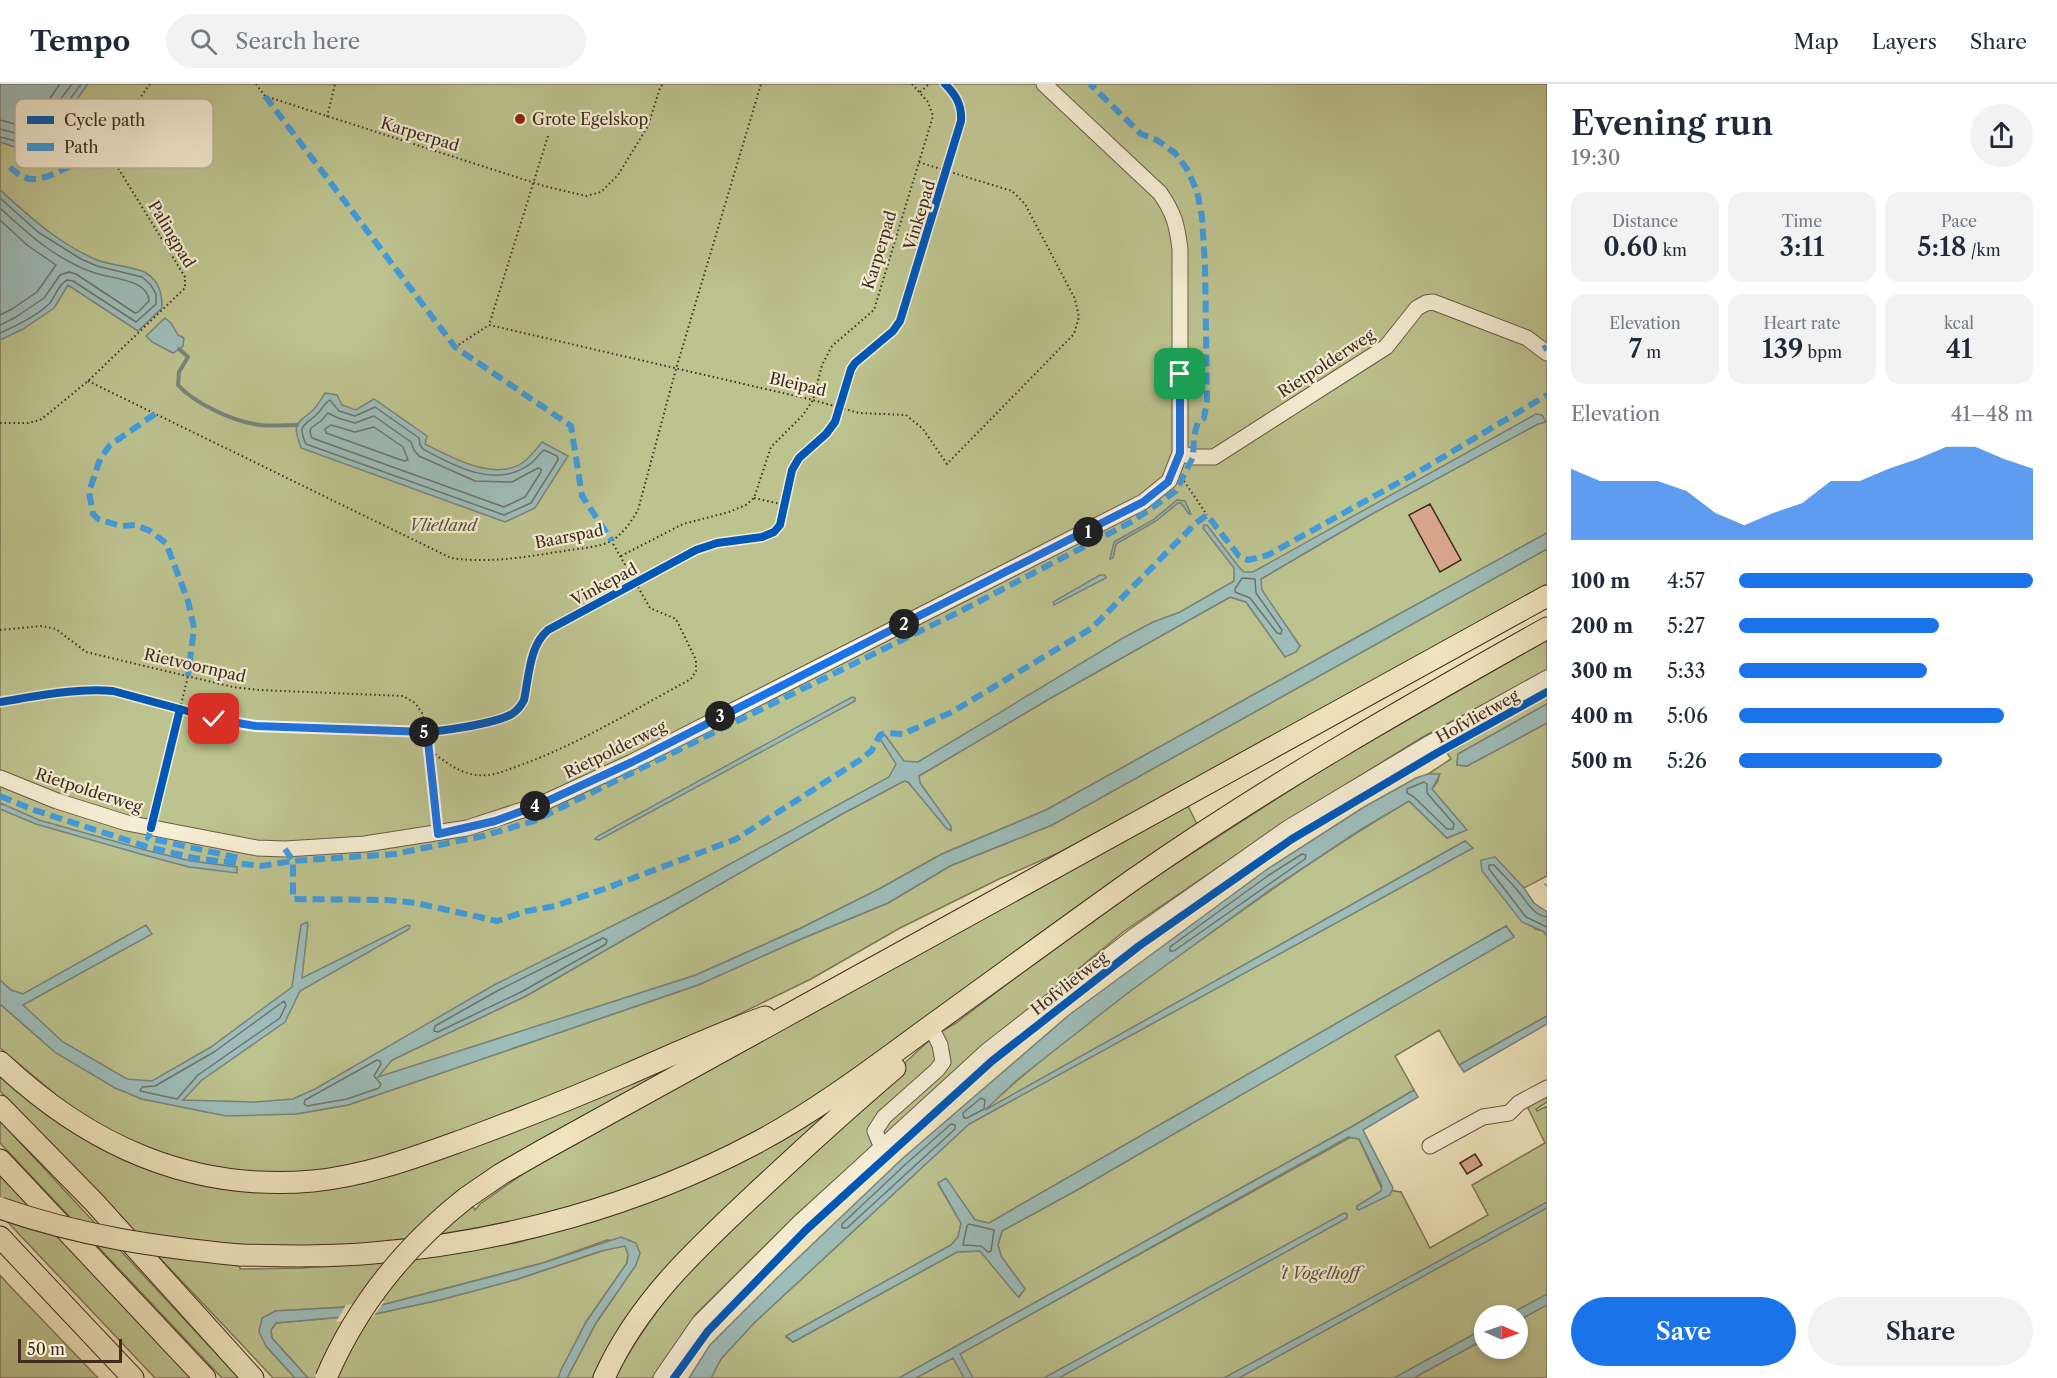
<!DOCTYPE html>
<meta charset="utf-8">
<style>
:root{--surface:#fff;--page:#f2f2f3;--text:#1f2937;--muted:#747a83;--line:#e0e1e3;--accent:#1a73e8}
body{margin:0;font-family:"Libre Caslon Text",serif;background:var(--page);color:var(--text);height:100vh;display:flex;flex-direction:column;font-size:22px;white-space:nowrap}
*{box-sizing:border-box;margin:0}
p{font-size:20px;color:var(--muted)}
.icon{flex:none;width:33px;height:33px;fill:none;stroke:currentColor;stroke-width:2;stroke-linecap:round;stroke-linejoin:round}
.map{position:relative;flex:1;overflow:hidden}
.panel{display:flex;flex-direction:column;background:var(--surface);width:510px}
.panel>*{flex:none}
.needle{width:39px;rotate:92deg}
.buttons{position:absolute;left:1474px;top:1221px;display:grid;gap:12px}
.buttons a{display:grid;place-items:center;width:54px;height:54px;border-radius:50%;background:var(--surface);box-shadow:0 3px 9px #0003;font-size:30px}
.scale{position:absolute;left:18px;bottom:15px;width:104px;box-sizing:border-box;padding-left:6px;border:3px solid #3e2c1f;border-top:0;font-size:16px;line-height:21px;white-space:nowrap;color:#3e2c1f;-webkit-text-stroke:4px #f6eed5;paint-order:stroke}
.pin{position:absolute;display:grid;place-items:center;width:51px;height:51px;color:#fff;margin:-26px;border-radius:12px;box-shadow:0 3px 9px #0006}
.km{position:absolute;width:30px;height:30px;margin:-15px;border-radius:50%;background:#222;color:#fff;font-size:16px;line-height:30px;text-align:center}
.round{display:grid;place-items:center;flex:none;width:63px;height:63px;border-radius:32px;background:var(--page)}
.summary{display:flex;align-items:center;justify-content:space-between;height:102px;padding:0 24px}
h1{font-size:33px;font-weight:600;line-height:45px}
.figures{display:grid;grid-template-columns:repeat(3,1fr);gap:9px;height:102px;padding:6px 24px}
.figures div{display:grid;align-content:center;border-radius:15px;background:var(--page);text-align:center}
.figures b{font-size:26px;font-weight:600}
.figures small{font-size:16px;font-weight:400}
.figures p{font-size:16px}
.chart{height:168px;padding:12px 24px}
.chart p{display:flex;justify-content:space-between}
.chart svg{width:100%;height:108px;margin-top:6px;fill:var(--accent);opacity:.7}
.button{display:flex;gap:12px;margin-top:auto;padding:12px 24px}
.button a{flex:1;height:69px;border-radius:36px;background:var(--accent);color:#fff;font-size:24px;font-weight:600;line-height:69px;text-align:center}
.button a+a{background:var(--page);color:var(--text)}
ul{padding:0 24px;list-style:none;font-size:20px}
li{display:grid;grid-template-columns:96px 72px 1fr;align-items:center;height:45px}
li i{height:15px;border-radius:8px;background:var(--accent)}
header{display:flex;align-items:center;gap:36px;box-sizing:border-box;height:84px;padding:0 30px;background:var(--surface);border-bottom:2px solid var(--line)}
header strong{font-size:28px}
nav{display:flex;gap:33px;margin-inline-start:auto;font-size:21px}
.search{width:420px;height:54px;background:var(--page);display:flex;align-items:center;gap:15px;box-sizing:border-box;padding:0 21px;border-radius:33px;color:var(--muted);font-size:22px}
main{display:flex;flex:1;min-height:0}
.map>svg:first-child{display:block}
</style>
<header>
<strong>Tempo</strong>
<div class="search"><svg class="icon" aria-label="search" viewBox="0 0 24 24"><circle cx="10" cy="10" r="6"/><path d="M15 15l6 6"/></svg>Search here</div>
<nav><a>Map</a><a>Layers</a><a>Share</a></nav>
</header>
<main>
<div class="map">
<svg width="1547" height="1294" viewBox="0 0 1547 1294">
<rect width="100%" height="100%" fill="#f1e5be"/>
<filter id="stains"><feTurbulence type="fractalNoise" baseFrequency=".00333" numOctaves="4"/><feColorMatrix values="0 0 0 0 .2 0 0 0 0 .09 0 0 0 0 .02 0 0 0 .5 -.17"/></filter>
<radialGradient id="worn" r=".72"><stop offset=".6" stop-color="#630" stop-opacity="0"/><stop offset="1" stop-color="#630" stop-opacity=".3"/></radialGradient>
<path fill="#bdc38f" stroke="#7e7857" stroke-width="1.5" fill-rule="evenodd" d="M0 0H1547V449L1361 551 1046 726 942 770 879 805 799 845 696 891 377 994 392 976 526 912 842 730 904 697 908 698 951 746 950 742 920 699 919 692 1049 615 1230 513 1246 518 1285 572 1300 562 1261 506V495L1370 431 1538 340 1545 338 1541 331 313 1017 229 1023 180 1018 126 1002 54 959 0 911Z
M1547 465V500L1189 700 1058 769 999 795 900 844 811 895 676 961 469 1049 364 1078 298 1091 225 1087 194 1080 120 1054 77 1028 0 964V920L56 969 142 1015 183 1022 296 1030 348 1021 698 901 801 855 888 819 950 782 1052 741Z
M1547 556V586L1421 654 1279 742 1123 848 974 971 797 1130 696 1230 653 1294H615C661 1206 734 1136 807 1069 849 1030 892 991 935 951L956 939 1107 824 1334 678Z
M1547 612V620L1458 670 1457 681 1467 682 1547 639V792L1524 804 1495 774 1481 777 1535 845 1543 847 1547 852V932L1459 981 1439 946 1395 972 1414 1006 1353 1042 899 1294H711L721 1275 754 1239 969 1040 1472 764 1465 757 982 1028C1050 965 1125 910 1201 856 1269 807 1337 759 1409 717L1447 754 1466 746 1432 705 1438 697 1439 691 1428 690 1451 675 1447 669ZM1506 842 1514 852 1077 1106 1002 1147 998 1161 1001 1172 1025 1205 1019 1213 980 1167 957 1168 793 1258 786 1253 951 1161 958 1153 961 1139 938 1100 945 1095 975 1136 989 1139Z
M1187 720 1198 742 817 1016 653 1100 437 1158 239 1164 240 1185 301 1184 377 1179 422 1174 516 1159 579 1141 860 1007 739 1116 599 1294H567L596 1239 636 1181V1160L607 1156 543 1179 382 1221 275 1227 266 1262 295 1294H273C183 1197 91 1103 0 1007V986L120 1071 324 1100 723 958 466 1114 475 1126 480 1120 527 1087Z
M1547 1011V1018L1536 1025 1537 1027 1547 1022V1294H916L1351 1053 1359 1055 1382 1105 1401 1108 1430 1164 1488 1131 1472 1101 1545 1059 1527 1022ZM1485 1232H1518V1264H1485Z
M0 1037 239 1294H222L0 1059Z
M0 1087 196 1294H155L0 1130Z
M617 1162H625L628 1170 627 1179 586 1238 558 1294H308L272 1254 271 1246 276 1239 375 1230 439 1216 518 1195Z
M0 1191 7 1199 98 1294H0Z"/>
<path fill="#9ebdba" stroke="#78837c" stroke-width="1.5" d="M0 0H88L47 56 23 66 0 58Z
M0 106C30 133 59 160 97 176 109 181 137 183 146 189 159 197 162 209 162 224L138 247 68 201 54 224 23 245 0 256Z
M165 234 171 239 178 251 184 254 183 262 173 269 152 258 146 252Z
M325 309 337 311 342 321 356 326 374 315 427 352 425 360C453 374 498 400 526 376 532 371 537 364 542 358L568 372 535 424 505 438 301 364C294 342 293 342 311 328 317 323 321 315 325 309Z
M1536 330 1542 331 1546 338 1538 340 1370 431 1261 495 1262 506 1300 562 1296 568 1285 573 1246 518 1230 513 1049 615 919 692 920 699 951 742V747L946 744 908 698 904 697 842 730 526 912 392 976 378 993 696 891 799 845 879 805 942 770 1046 726 1361 551 1547 449V465L1052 741 950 782 888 819 801 855 698 901 348 1021 296 1030 226 1032 142 1015 115 1004 56 969 0 920V896L11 906 23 910 146 841 152 850 23 921 63 958 127 995 152 997 211 963 292 903 301 841 307 838 308 840 302 894 408 841 410 842 409 845 300 907 285 938 202 996 183 1016 255 1018 293 1015 315 1005 494 901 668 814 889 693 896 680 880 655 882 652 885 651 904 677 918 678 1123 554 1153 538 1180 528 1234 497V484L1203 444 1204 441H1207L1238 482 1244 488H1253Z
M1177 416 1185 417 1191 430H1189L1181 419H1178L1156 437 1116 460 1113 474 1110 475 1114 458 1153 436Z
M1100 491H1105L1106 494 1054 521 1053 518Z
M852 613 855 614V617L599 756 595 755 598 752Z
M1547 620V639L1467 682 1457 681 1458 670Z
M1428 690H1440L1432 705 1467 746 1447 754 1409 717 1360 746 1274 803 1129 908 1018 995 985 1026 1465 757 1473 764 969 1040 754 1239 721 1275 711 1294H689L710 1261 778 1193 903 1074 1069 931 1266 786 1364 723 1416 694Z
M0 719 39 736 149 767 191 777 237 783V789L189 783 144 771 36 740 0 725Z
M1495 773 1524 804 1534 819 1547 828V852L1543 847 1522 838 1482 787 1481 776Z
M1506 842 1514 853 1077 1106 1002 1147 998 1161 1001 1172 1025 1205 1018 1213 980 1167 957 1168 793 1258 786 1252 951 1161 958 1153 961 1139 938 1099 946 1094 975 1136 989 1139Z
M1547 932V940L1464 988 1459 981Z
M1414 1006 1418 1013 1363 1046 1393 1104 1390 1111 1359 1126 1357 1125V1122L1381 1107 1382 1102 1359 1055 1348 1053 960 1270 973 1294H964L953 1274 916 1294H899L1353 1042Z
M1547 1118V1124L1239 1294H1224Z
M1344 1129 1347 1130V1134L1059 1294H1044Z
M621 1153 636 1159 640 1169 636 1181 596 1239 567 1294H558L561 1286 586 1238 627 1179 628 1170 625 1162 601 1167 518 1195 440 1216 375 1230 276 1239 271 1246 272 1254 308 1294H295L266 1262 259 1248 262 1234 275 1227 382 1221 543 1179Z
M1547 1210V1221L1518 1237V1232L1508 1231Z
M1485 1244V1255L1414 1294H1394Z"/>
<path fill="#f1e5be" d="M385 1217 373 1233 336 1238 346 1221Z"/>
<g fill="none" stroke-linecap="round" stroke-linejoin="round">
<path stroke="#6e746c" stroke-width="1.5" d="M0 36 22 42 33 38 60 0
M0 45 22 51 38 45 72 0
M0 53 23 59 43 52 81 0
M0 114 38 148 81 175 97 182 142 193 150 200 156 210V220L136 238 73 197 67 196C58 201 56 211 50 219 37 232 16 242 0 249
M0 124C28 150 58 177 95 189 112 195 148 195 149 217L138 228 135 229 76 190 69 188 60 191 44 214 16 233 0 241
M0 136 27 161 56 181 37 208 12 225 0 231
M330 316 339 327 355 332 375 323 419 354 420 361 423 365C454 382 494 404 527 382 534 378 538 371 544 366L557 372 558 376 531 419 504 431 306 360C297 341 304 342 316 331 322 326 324 319 330 316Z
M328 329 338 334 355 339 374 332 411 358 414 366 419 372 475 397 512 398 538 384 541 385V388L525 413 504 423 312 354 310 348 311 344 321 337Z
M331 341 355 348 374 343 403 363 408 376 404 377 326 349 325 345Z
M1242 494 1255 495 1256 509 1282 546 1281 550 1277 549 1250 514 1235 508V505Z
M1424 698 1427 700V709L1454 740 1453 745H1447L1414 713 1407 709V705Z
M1302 770 1306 771 1305 775 1174 867H1170V863L1174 860 1269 791Z
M1547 833C1532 831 1527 817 1518 807 1511 798 1502 790 1494 781H1489V785L1526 833 1547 843
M603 854 607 856 606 860 523 907 438 948 434 947 435 942 497 907Z
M284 917 286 921 280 934 198 991 177 1015 140 1007 142 1003 155 1002 214 968Z
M377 976 380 977 381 980 374 992 381 1000 379 1004 347 1015 307 1022 304 1020 305 1016Z
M981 1014 985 1016 984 1025 967 1034H964L963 1029Z
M951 1040 955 1041V1045L847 1144H842V1140L907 1079Z
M969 1140 994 1146 991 1167 988 1168 981 1162 963 1161 967 1142Z"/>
<path stroke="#78837c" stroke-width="4" d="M179 265 188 273 179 288 178 301C194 319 231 336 254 340 268 343 283 341 297 341"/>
</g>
<path fill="#daa78d" stroke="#3e2c1f" stroke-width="1.5" d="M1430 420 1461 476 1440 488 1409 431Z
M1475 1070 1482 1081 1467 1090 1460 1079Z"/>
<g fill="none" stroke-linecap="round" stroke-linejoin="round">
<defs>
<path id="minor" d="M1180 369 1193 373H1214L1386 263 1417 224 1426 219 1433 218 1527 254 1547 269
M0 694 57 717 127 739 257 764 285 765 365 760 467 744 541 720 632 678 1143 418 1169 397 1180 369V165C1177 141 1174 129 1160 109L1044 0
M1430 1062 1483 1033 1509 1029 1519 1019 1547 1004
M882 1064 875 1047 884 1033 937 986 943 978 940 961 935 951
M661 1294 699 1239 799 1139 987 967 1133 853 1288 744 1430 659 1547 594"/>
<path id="highway" d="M0 978C88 1061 190 1108 313 1097 366 1092 416 1073 466 1055 520 1035 573 1014 626 991 672 971 717 950 765 933
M0 1022 94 1118 253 1294
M0 1076 205 1294
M466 1114 501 1090 543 1066 1547 512
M0 1153 133 1294
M240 1171C284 1172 329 1173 373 1169 506 1158 639 1121 756 1059 818 1026 873 984 929 943 997 894 1065 844 1134 795 1266 703 1406 623 1547 544
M604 1294C637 1219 697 1164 756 1109 802 1066 848 1024 895 984"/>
</defs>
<use href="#minor" stroke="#6b5a47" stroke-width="17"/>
<use href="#highway" stroke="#3e2c1f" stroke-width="23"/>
<path stroke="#3e2c1f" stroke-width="2" stroke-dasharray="1.5 3" stroke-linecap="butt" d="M256 0 265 12 544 102 586 112 601 108 618 91 648 42 660 4 663 0
M920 8 929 0
M327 33 335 0
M548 52 489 241 813 316 859 329 906 331 923 345 947 380 1074 250 1079 233 1075 215 1025 120 1012 107 918 78
M455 263 489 241
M88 297 451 474C491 480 531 472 570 466 583 464 600 463 611 457 622 451 632 437 638 426L676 285 761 0
M0 339H28L40 336 48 330 88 297 185 204V193L112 74 110 60 111 54 150 0
M1184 397 1207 431
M754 414 785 421
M621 472 683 440 729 428 746 421 754 414 771 363 803 331 813 316 822 281 832 262 874 226 933 32 928 18 912 0
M0 546 42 542 56 545 86 568 233 603 259 606 403 612 415 619 422 629 427 648 437 735
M180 625 188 592
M428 665C443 676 458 689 477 691 493 693 506 686 521 681 581 659 635 625 691 595L696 587V576L676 535 650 524 612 458"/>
<use href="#minor" stroke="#f6eed5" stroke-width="15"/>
<use href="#highway" stroke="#f1e5be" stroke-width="21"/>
<defs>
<path id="highway-bridge" d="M0 1124C80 1152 156 1163 240 1171
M326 1294C357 1221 404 1163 466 1114"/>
</defs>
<use href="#highway-bridge" stroke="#3e2c1f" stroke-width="23" stroke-linecap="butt"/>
<use href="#highway-bridge" stroke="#f1e5be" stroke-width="21"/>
<path stroke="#3f9ce0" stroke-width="6" stroke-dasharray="12 6" stroke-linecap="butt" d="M265 12 455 263 571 342 582 412 612 457
M10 83C17 90 24 96 35 95 51 95 94 69 110 60
M1543 265 1547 263
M155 330 110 361 100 375 89 408 93 430 98 435 121 442 136 441 150 447 166 459 188 517 194 544 188 592
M0 712 34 726 148 763 194 774 261 782 293 777 395 770 483 752 534 737 961 527 1133 437 1176 407 1193 373 1194 352 1198 338 1204 334 1207 317 1205 182 1202 133 1197 107 1187 85 1175 69 1157 56 1141 50 1090 0
M151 744 148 754 239 774
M285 765 293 777V815L388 816 416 819 497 837 527 827 555 822 604 805 736 755 863 674 872 666 880 651 885 649 903 650 952 628 1092 544 1196 439 1207 431 1239 472 1248 476 1268 471 1423 385 1547 311
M1546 802 1547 801"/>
<defs>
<path id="cycleway" d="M0 618C38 612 75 604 113 607L235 640 256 642 419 648C439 648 494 640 512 630 518 626 521 622 524 616 529 593 529 562 548 546L696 466 717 459 762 453 774 448 780 441 792 386 799 374 826 350 835 338 851 285 855 279 893 247 900 237 961 37C962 21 956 11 945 0
M151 744 180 625
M674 1294 708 1247 806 1146 992 977 1139 862 1292 755 1437 669 1547 608"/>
</defs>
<use href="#cycleway" stroke="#f6eed5" stroke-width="11"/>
<use href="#cycleway" stroke="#0057b8" stroke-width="8"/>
</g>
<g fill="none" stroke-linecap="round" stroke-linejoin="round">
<defs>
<path id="route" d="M214 635 256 642 427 648 438 750 495 737 541 720 632 678 1143 418 1168 398 1180 369V290"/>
</defs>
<use href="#route" stroke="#fff" stroke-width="12"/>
<use href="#route" stroke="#1a73e8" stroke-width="8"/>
</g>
<circle fill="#8f2418" stroke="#f6eed5" stroke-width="2" cx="520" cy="35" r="6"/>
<g text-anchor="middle" stroke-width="4.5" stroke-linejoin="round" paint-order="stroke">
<g font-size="16" fill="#3e2c1f" stroke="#f6eed5" text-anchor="start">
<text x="532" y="41">Grote Egelskop</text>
</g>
<g font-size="16" fill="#3e2c1f" stroke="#f6eed5">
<text transform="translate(420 50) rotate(17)" y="6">Karperpad</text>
<text transform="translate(919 131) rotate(-73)" y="6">Vinkepad</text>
<text transform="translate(172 150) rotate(59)" y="6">Palingpad</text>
<text transform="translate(879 166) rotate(-73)" y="6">Karperpad</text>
<text transform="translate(1326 279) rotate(-33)" y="6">Rietpolderweg</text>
<text transform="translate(798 300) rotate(13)" y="6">Bleipad</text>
<text transform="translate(569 452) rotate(-11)" y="6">Baarspad</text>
<text transform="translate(604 500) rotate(-28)" y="6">Vinkepad</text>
<text transform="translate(195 581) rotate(13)" y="6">Rietvoornpad</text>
<text transform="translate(1477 632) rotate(-29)" y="6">Hofvlietweg</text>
<text transform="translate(615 665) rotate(-26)" y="6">Rietpolderweg</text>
<text transform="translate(89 706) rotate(18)" y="6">Rietpolderweg</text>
<text transform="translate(1069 899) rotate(-38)" y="6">Hofvlietweg</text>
</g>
<g font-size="16" font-style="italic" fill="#5e523b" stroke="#f6eed5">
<text x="443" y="447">Vlietland</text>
<text x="1319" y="1195">'t Vogelhoff</text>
</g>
</g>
<rect x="15" y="15" width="198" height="69" rx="9" fill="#f6eed5" stroke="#bfb49e" stroke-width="1.5"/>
<rect x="27" y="32" width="27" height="8" fill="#0057b8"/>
<rect x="27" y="59" width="27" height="8" fill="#3f9ce0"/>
<g font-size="16" fill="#3e2c1f">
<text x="64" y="42">Cycle path</text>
<text x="64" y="69">Path</text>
</g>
<rect width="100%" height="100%" filter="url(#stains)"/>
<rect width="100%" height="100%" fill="url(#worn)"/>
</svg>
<div class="buttons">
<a><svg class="needle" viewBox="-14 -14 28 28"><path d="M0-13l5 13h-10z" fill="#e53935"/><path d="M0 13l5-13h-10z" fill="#747a83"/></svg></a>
</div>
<div class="scale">50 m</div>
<div class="pin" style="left:1180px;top:290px;background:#1e9e55"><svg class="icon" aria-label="arrive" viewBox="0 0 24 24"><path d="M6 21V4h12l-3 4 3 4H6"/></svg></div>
<div class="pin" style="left:214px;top:635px;background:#d93025"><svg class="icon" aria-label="check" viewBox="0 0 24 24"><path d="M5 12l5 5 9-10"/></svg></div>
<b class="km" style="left:1088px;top:448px">1</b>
<b class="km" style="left:904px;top:540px">2</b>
<b class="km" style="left:720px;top:632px">3</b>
<b class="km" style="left:535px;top:722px">4</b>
<b class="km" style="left:424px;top:648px">5</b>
</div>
<section class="panel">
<div class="summary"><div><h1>Evening run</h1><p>19:30</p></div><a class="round"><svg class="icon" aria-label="share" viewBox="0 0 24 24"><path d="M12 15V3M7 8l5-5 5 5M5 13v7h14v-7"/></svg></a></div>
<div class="figures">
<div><p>Distance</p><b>0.60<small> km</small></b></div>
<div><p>Time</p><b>3:11</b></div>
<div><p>Pace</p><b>5:18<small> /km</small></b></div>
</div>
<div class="figures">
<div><p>Elevation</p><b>7<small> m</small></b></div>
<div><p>Heart rate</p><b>139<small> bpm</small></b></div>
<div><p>kcal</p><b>41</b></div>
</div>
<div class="chart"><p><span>Elevation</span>41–48 m</p>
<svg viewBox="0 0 160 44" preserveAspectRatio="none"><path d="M0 44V15L10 20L20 20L30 20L40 24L50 33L60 38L70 33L80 29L90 20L100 20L110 15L120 11L130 6L140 6L150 11L160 15V44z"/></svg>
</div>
<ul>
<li><b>100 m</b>4:57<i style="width:100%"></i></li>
<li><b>200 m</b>5:27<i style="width:68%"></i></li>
<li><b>300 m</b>5:33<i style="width:64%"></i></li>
<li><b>400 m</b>5:06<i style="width:90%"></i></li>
<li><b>500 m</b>5:26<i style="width:69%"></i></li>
</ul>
<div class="button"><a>Save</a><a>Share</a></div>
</section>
</main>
